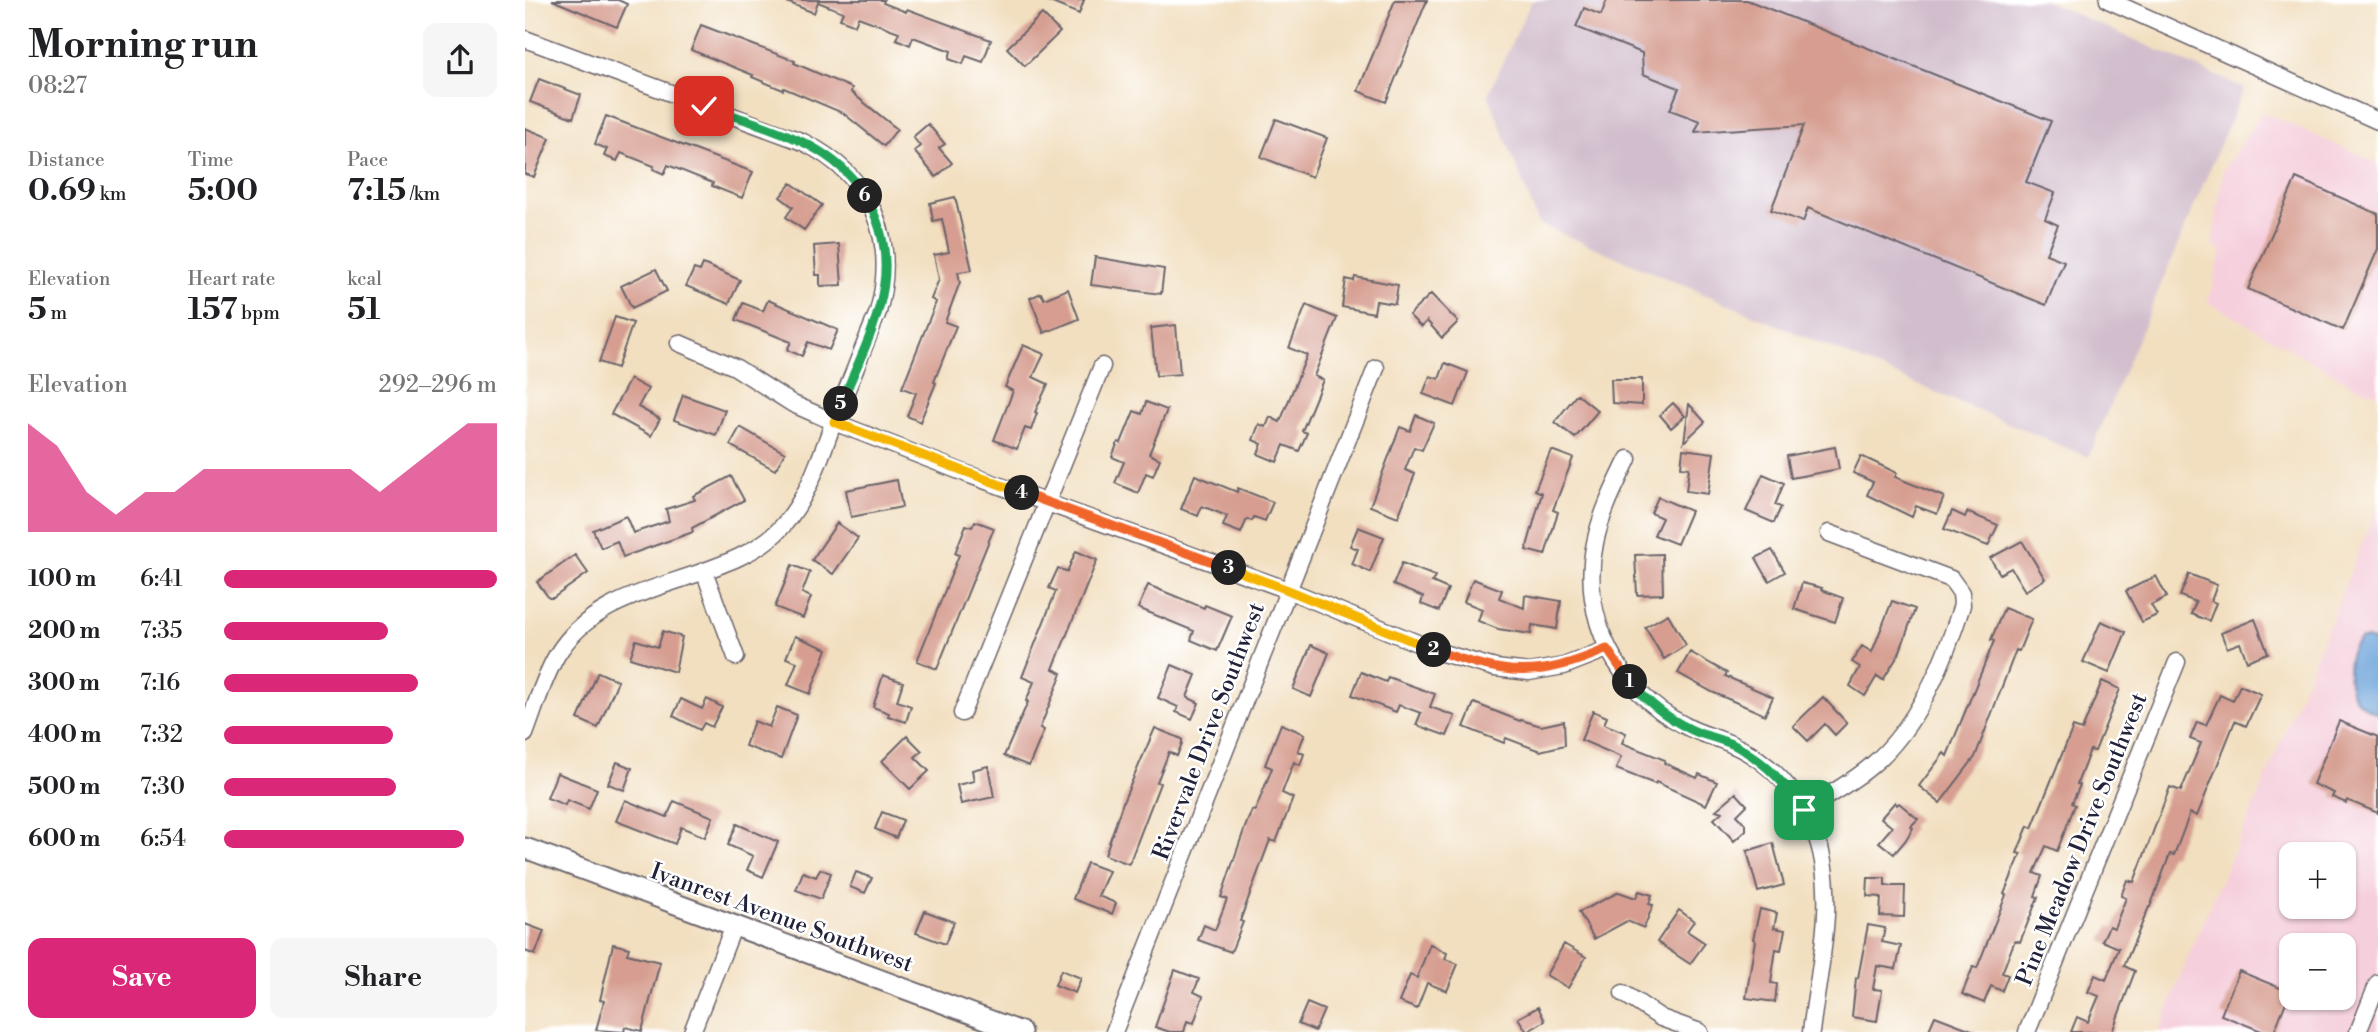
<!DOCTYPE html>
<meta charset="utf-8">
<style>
:root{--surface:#fff;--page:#f6f6f6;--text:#202124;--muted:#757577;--accent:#db2777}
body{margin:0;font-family:"Libre Bodoni",serif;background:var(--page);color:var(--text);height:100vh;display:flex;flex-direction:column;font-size:26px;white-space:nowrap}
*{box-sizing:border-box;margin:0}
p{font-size:23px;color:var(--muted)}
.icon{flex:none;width:38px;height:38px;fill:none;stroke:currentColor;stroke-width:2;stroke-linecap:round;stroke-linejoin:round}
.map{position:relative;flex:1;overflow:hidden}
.drawer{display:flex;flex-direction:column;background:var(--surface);width:525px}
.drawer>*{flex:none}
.fabs{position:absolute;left:1754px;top:842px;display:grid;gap:14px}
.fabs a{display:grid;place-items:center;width:77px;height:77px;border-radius:14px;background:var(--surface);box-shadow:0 2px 5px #0004;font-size:35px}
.pin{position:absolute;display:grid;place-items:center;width:60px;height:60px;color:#fff;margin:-30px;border-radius:14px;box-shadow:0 4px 10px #0006}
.km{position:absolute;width:35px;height:35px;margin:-18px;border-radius:50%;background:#222;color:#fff;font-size:19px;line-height:35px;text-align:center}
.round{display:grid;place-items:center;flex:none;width:74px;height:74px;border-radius:14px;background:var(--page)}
.headline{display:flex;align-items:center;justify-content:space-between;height:119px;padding:0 28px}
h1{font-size:38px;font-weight:700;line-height:52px}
.stats{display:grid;grid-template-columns:repeat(3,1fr);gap:10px;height:119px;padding:7px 28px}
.stats div{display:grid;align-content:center}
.stats b{font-size:30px;font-weight:700}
.stats small{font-size:19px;font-weight:400}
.stats p{font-size:19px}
.chart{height:196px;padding:14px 28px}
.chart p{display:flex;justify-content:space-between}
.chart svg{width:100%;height:126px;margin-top:7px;fill:var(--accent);opacity:.7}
.action{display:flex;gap:14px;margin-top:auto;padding:14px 28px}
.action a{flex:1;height:80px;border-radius:14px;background:var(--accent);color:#fff;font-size:28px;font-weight:700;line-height:80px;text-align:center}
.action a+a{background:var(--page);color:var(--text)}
ul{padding:0 28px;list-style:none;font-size:23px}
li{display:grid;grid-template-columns:112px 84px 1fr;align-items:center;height:52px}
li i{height:18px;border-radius:9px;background:var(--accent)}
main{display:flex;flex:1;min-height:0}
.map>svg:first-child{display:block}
</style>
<main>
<section class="drawer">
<div class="headline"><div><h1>Morning run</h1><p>08:27</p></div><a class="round"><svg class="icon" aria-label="share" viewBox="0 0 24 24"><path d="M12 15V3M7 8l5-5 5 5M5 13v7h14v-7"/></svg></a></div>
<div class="stats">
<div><p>Distance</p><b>0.69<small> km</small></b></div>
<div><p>Time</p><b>5:00</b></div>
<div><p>Pace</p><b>7:15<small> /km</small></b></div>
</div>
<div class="stats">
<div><p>Elevation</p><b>5<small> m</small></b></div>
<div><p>Heart rate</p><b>157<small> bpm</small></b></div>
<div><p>kcal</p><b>51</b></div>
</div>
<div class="chart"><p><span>Elevation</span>292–296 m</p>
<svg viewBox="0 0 160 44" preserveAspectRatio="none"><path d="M0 44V6L10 14L20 30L30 38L40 30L50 30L60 22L70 22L80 22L90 22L100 22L110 22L120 30L130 22L140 14L150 6L160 6V44z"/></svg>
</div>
<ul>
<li><b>100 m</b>6:41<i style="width:100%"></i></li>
<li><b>200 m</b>7:35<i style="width:60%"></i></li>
<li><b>300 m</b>7:16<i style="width:71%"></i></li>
<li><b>400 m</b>7:32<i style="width:62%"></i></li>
<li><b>500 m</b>7:30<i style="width:63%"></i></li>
<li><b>600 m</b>6:54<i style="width:88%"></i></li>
</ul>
<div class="action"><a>Save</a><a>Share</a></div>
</section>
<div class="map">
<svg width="1853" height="1032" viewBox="0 0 1853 1032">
<rect width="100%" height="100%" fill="#fff"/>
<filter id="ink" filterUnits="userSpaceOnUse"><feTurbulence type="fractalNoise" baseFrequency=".0143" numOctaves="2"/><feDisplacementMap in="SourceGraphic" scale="14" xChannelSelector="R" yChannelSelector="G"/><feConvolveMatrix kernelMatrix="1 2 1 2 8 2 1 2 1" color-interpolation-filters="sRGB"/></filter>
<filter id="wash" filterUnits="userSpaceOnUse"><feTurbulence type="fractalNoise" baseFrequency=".00686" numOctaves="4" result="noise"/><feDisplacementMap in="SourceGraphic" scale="28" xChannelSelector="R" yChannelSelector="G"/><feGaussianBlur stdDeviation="1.57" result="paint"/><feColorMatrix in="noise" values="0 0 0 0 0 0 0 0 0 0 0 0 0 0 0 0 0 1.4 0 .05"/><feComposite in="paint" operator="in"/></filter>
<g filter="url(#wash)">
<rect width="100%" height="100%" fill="#f2dfc0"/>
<path fill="#f5cfdb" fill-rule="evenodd" d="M1737 112 1853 163V395L1828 385 1683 302 1697 251 1687 245 1698 170Z
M1853 505V1032H1634L1670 939 1735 792ZM1766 854H1818V906H1766ZM1766 945H1818V998H1766Z"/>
<path fill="#d1bdcc" d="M1007 0H1519L1719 88 1563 457 1014 224 963 94Z"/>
<path fill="#6ba2d9" stroke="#46628a" stroke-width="2" d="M1836 639H1842L1853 643V714C1845 710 1835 706 1830 698 1820 682 1820 650 1836 639Z"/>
<g id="blocks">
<path fill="#d69d90" d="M27 0H93L102 4 92 27Z
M257 0H359L358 3 381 12 382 9 466 40 458 62 441 56 438 64 424 59 426 51 388 37 385 45 371 39 374 32 333 17 330 25 315 19 318 12 293 2 289 13Z
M520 0H559L554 14Z
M870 0H902L861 102 833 91Z
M1082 0H1222L1526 121 1501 182 1530 193 1520 219 1533 225 1521 254 1539 261 1521 305 1283 208 1278 222 1246 210 1279 125 1170 132 1175 121 1145 110 1154 88 1118 74 1117 53 1051 27 1059 8 1076 15Z
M517 14 535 32 500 66 482 48Z
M176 25 270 61 269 63 327 88 326 92 372 129 359 146 318 113 259 88 258 90 227 77 228 75 166 50Z
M14 79 56 95 48 118 5 102Z
M81 116 228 172 217 198 187 186 188 183 143 165 139 174 128 169 129 166 96 153 92 161 79 156 82 149 70 144Z
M751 119 802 138 787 177 736 157Z
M403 124 420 144 414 148 427 163 411 177 389 151 395 146 388 137Z
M0 128 25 138 9 177 0 174Z
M1771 178 1853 214V249L1818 330 1723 289Z
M266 183 297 205 279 230 261 217 268 207 255 197Z
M430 197 447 270 433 272 435 282 420 322 431 326 409 382 411 383 395 422 382 416 391 393 377 388 411 302 406 299 414 279 409 255 424 252 417 219 408 221 405 203Z
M314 244 317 285 295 286V275H291L289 246Z
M570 257 639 269 636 294 566 285Z
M178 264 215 280 204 304 161 286 169 269 175 271Z
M131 269 142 291 107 308 96 286Z
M830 277 873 285 870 304 851 301 849 313 817 307 821 279 829 281Z
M543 289 554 319 519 333 505 298 516 293 519 299Z
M906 294 933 322 917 338 902 321 896 327 884 315Z
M243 300 313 330 304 350 283 342 277 356 262 350 266 342 211 320 218 303 238 311Z
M781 305 812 318 789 376 798 380 777 431 782 433 774 451 759 445 752 462 733 454 737 444 728 440 734 424 741 427 745 417 755 422 782 355 764 348Z
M90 317 108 323 92 368 74 362Z
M651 325 655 374 631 376 626 328Z
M498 345 519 354 508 377 523 384 510 412 512 413 506 430 500 428 492 449 469 440 488 391 480 387Z
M920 363 943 372 930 406 898 394 905 376 914 379Z
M105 379 123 389 113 407 135 419 126 436 86 414Z
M1086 379H1117V405L1087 403Z
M1052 394 1073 411 1050 438 1030 422Z
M158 395 200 410 191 435 149 420Z
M621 402 642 410 624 454 635 459 628 476 621 473 613 493 590 483 599 462 587 457 593 442 596 443 609 411 617 414Z
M1148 403 1160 416 1146 428 1135 415Z
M1164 404 1180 422 1159 442Z
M891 415 909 423 897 450 889 447 880 470 890 474 873 517 845 506 875 427 885 431Z
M215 427 260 453 250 470 205 445Z
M1310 447 1314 469 1266 478 1262 456Z
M1158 449 1189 453 1183 494 1161 491 1164 468 1156 467Z
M1026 450 1048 458 1028 510 1033 512 1020 555 1001 550 1017 493 1010 490Z
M1336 456 1372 473 1370 477 1419 497 1412 514 1391 506 1387 517 1342 495 1348 482 1328 473Z
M1238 474 1259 483 1250 505 1256 507 1249 523 1221 511Z
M670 475 712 492 713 488 748 502 740 521 729 517 727 521 722 519 716 533 698 526 702 516 677 506 673 516 656 509Z
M206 476 219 500 167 528 168 532 98 557 92 541 76 548 68 530 101 516 108 533 144 521 141 509 170 500 168 496Z
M372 480 377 507 326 517 321 490Z
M1133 497 1166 511 1152 544 1129 535 1137 518 1126 513Z
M1427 511 1440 517 1442 512 1473 525 1463 546 1419 529Z
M450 521 469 528 412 669 392 661 434 555 430 553 441 525 447 527Z
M312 523 333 538 308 574 287 560Z
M833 527 859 537 845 572 827 564 833 549 825 546Z
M1497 541 1520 579 1500 591 1486 568 1475 574 1465 558Z
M1247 550 1260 572 1244 581 1231 558Z
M551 551 572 560 528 669 537 673 515 728 519 730 504 766 479 756 503 702 501 701 509 682 497 677 531 591 524 588 533 568 542 572Z
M1137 554 1138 594 1112 595 1110 555Z
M50 555 63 573 28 598H24L12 582Z
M877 563 910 576 907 582 923 589 914 611 896 604 898 597 868 585Z
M267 565 285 572 277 593 286 597 278 618 250 607Z
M1664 574 1692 585 1686 601 1691 603 1684 621 1666 614 1671 602 1655 596Z
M1631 576 1642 597 1626 605 1632 615 1617 622 1601 591Z
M948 579 977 590 974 598 999 608 1000 595 1036 601 1032 629 1007 625 1006 634 973 629 953 621 957 609 939 602Z
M1277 583 1297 588 1296 590 1318 598 1310 622 1269 609Z
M623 585 679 608 680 605 707 616 692 651 666 640 669 631 613 608Z
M1367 601 1390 609 1374 654 1358 680 1352 676 1340 696 1325 686 1335 667 1327 662 1337 646 1347 652Z
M1479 608 1507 619 1494 651 1491 650 1450 757 1415 803 1394 786 1419 753 1422 756 1469 641 1466 640Z
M1143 614 1161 645 1139 659 1120 627Z
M1730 619 1743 653 1722 661 1715 643 1702 648 1696 633Z
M1576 621 1601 632 1584 673 1558 662Z
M138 631 157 637 150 672 105 658 111 640 133 647Z
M270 636 302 649 285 694 263 685 272 662 261 658Z
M786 645 804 653 786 697 768 689Z
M1165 652 1202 673 1200 676 1248 697 1240 715 1187 692 1153 673Z
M647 665 671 675 662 697 674 703 667 719 651 712 653 707 633 698Z
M73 672 93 681 73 728 53 719Z
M836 672 861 682 863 677 910 694 905 707 930 716 922 736 891 725 896 713 874 705 871 712 827 695Z
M358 675 378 682 372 701 386 706 381 722 363 716 364 713 348 707Z
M1577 681 1595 689 1570 751 1565 750 1552 784 1555 785 1547 803 1550 805 1532 851 1521 846 1509 873 1517 876 1510 896 1513 897 1495 942 1490 940 1477 973 1483 975 1477 991 1466 986 1459 1003 1437 994 1448 967 1452 968 1481 895 1479 894 1496 854 1492 853 1503 826 1507 828 1548 727 1557 730Z
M1715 685 1736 694 1721 726 1710 721 1672 816 1665 813 1649 855 1645 854 1625 907H1624L1599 966 1610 971 1587 1032H1546L1552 1017 1563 1022 1574 996 1563 992 1570 975 1581 980 1594 948 1577 941 1584 926 1589 928 1601 898 1596 896 1602 880 1609 882 1645 787 1656 791 1676 743 1665 739 1672 722 1681 725 1695 695 1708 701Z
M1298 697 1322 723 1310 735 1300 724 1283 741 1268 726Z
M156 699 177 709 182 699 197 707 187 727 179 723 175 730 148 716Z
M949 703 995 721 996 720 1016 726 1039 721 1040 745 1015 751 981 738 979 743 939 727Z
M252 707 272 715 256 759 220 746 229 721 244 727Z
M1068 711 1082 717 1079 724 1101 733 1097 743 1140 760 1139 763 1172 778 1174 774 1192 782 1181 805 1131 782 1130 784 1091 769 1096 757 1056 740Z
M1814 721 1853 737V813L1822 800 1821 803 1807 797 1809 793 1788 784Z
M756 724 780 734 773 751 779 754 775 765 769 762 757 793 768 798 751 842 745 840 715 921 718 922 706 952 673 940 679 925 690 930 702 899 696 897 719 830 727 810 730 811 747 768 740 765Z
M630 728 657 739V743L652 756 644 752 632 782 635 783 604 864 580 855 598 802Z
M382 736 397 751 390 757 404 771 385 789 357 761Z
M92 762 107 768 99 790 83 784Z
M463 766 469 797 436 804 432 785 449 781 447 770Z
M32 773 72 789 64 809 42 800 40 805 22 798Z
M1211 793 1222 805 1212 815 1221 825V830L1209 841 1189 819 1197 812 1191 810Z
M100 800 142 817 149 801 188 817 180 837 156 827 150 844 91 821Z
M1370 802 1372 805 1374 803 1393 819 1386 826 1388 828 1380 841 1369 854 1354 842 1367 827 1356 818Z
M357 812 378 820 371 838 350 829Z
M212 824 253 842 238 877 222 870 228 856 203 845Z
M1248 843 1259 885 1233 892 1222 851Z
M562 863 584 871 573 896 591 903 587 914 548 899Z
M295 869 306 873 296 899 271 890 278 872 291 877Z
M331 872 347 878 340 893 325 887Z
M1343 878H1360V886H1380L1379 917 1355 916 1356 897 1342 896Z
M1114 891 1127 895 1124 904 1128 905 1119 928 1102 921 1069 939 1054 912 1094 892 1111 898Z
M1235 909 1252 913 1249 928 1260 930 1256 950 1251 949 1246 983 1252 984 1250 1002 1221 998 1230 940 1228 939Z
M1154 910 1169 921 1162 931 1180 943 1165 964 1132 942Z
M400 911 429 922 420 944 391 933Z
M0 924 19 931 10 955 0 951Z
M1343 925 1360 928 1357 942 1376 946 1371 969 1352 966 1348 989 1357 990 1352 1021 1327 1017 1331 978H1333Z
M88 944 104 948 102 954 135 962 117 1031 100 1027 99 1032 71 1030 79 1001 75 1000Z
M905 944 922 953 920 959 933 964 922 991 902 983 892 1009 874 1002 885 975 892 978Z
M1039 944 1061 957 1043 988 1021 975Z
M536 970 556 978 550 993 530 985Z
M650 970 674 979 669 992 678 996 669 1023 662 1021 659 1032H645L630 1027Z
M1714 971 1765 992 1749 1032H1739L1696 1015Z
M782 1003 799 1010 790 1031 773 1024Z
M1013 1007 1020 1021 1002 1032 993 1018Z
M1410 1016 1449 1031V1032H1403Z"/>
</g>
</g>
<g filter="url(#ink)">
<use href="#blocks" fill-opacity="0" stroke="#6b646a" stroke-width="2"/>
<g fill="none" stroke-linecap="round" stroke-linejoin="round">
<defs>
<path id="minor" d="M1583 0 1853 121
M0 39 278 142C347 176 373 239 353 312 338 348 324 385 309 421 294 460 282 503 251 533 228 554 199 564 171 574 119 592 62 605 32 655 18 679 10 708 0 734
M154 343 210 367 268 404 309 422 442 474 763 590 914 652 970 668 1004 672 1039 666 1082 649
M1103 459C1090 486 1076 513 1070 543 1054 616 1093 692 1159 725 1174 734 1192 737 1208 745 1243 760 1273 792 1288 827 1315 892 1294 965 1286 1032
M179 571 211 657
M437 713 577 366
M1279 810C1302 796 1326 783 1346 766 1393 727 1419 662 1437 605L1436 593 1426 579 1304 533
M1098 993 1136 1018 1175 1032
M167 1032 209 925
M589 1032 851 368
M1502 1032 1652 662
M1833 1032 1853 983"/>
<path id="tertiary" d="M0 848 496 1032"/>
</defs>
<use href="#minor" stroke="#6b646a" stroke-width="19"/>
<use href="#tertiary" stroke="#6b646a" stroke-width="23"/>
<use href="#minor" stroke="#fff" stroke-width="16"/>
<use href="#tertiary" stroke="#fff" stroke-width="19"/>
</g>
</g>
<g fill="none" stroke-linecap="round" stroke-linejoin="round" filter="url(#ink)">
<defs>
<path id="split-1" d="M1105 682C1124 704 1147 722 1174 733 1186 737 1198 740 1209 745 1239 760 1261 784 1279 810"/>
<path id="split-2" d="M909 650C983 675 1009 680 1082 649L1105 682"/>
<path id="split-3" d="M704 568 763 590 909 650"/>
<path id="split-4" d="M497 493 704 568"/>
<path id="split-5" d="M316 404 309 422 497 493"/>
<path id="split-6" d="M316 404C345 332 385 271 340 196"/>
<path id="split-7" d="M179 106C235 126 307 140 340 196"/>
</defs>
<use href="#split-1" stroke="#fff" stroke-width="14"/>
<use href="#split-2" stroke="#fff" stroke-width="14"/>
<use href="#split-3" stroke="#fff" stroke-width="14"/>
<use href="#split-4" stroke="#fff" stroke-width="14"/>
<use href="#split-5" stroke="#fff" stroke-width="14"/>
<use href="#split-6" stroke="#fff" stroke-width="14"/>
<use href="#split-7" stroke="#fff" stroke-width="14"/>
<use href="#split-1" stroke="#22a559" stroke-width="9"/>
<use href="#split-2" stroke="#f0652b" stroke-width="9"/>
<use href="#split-3" stroke="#f5b400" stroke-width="9"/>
<use href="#split-4" stroke="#f0652b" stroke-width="9"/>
<use href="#split-5" stroke="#f5b400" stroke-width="9"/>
<use href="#split-6" stroke="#22a559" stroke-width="9"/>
<use href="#split-7" stroke="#22a559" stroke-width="9"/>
</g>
<g text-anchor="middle" stroke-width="5" stroke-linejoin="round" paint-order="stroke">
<g font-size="23" fill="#22223b" stroke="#fff">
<text transform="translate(683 731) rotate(-69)" y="8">Rivervale Drive Southwest</text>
<text transform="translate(1556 839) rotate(-68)" y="8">Pine Meadow Drive Southwest</text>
<text transform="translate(257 917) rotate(20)" y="8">Ivanrest Avenue Southwest</text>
</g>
</g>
</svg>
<div class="fabs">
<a>+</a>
<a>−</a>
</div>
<div class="pin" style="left:1279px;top:810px;background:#1e9e55"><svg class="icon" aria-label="arrive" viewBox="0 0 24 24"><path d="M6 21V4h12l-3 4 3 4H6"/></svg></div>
<div class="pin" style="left:179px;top:106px;background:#d93025"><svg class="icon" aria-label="check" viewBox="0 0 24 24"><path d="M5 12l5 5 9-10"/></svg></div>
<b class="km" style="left:1105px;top:682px">1</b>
<b class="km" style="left:909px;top:650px">2</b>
<b class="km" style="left:704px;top:568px">3</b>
<b class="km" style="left:497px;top:493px">4</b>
<b class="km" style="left:316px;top:404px">5</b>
<b class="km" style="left:340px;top:196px">6</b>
</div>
</main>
